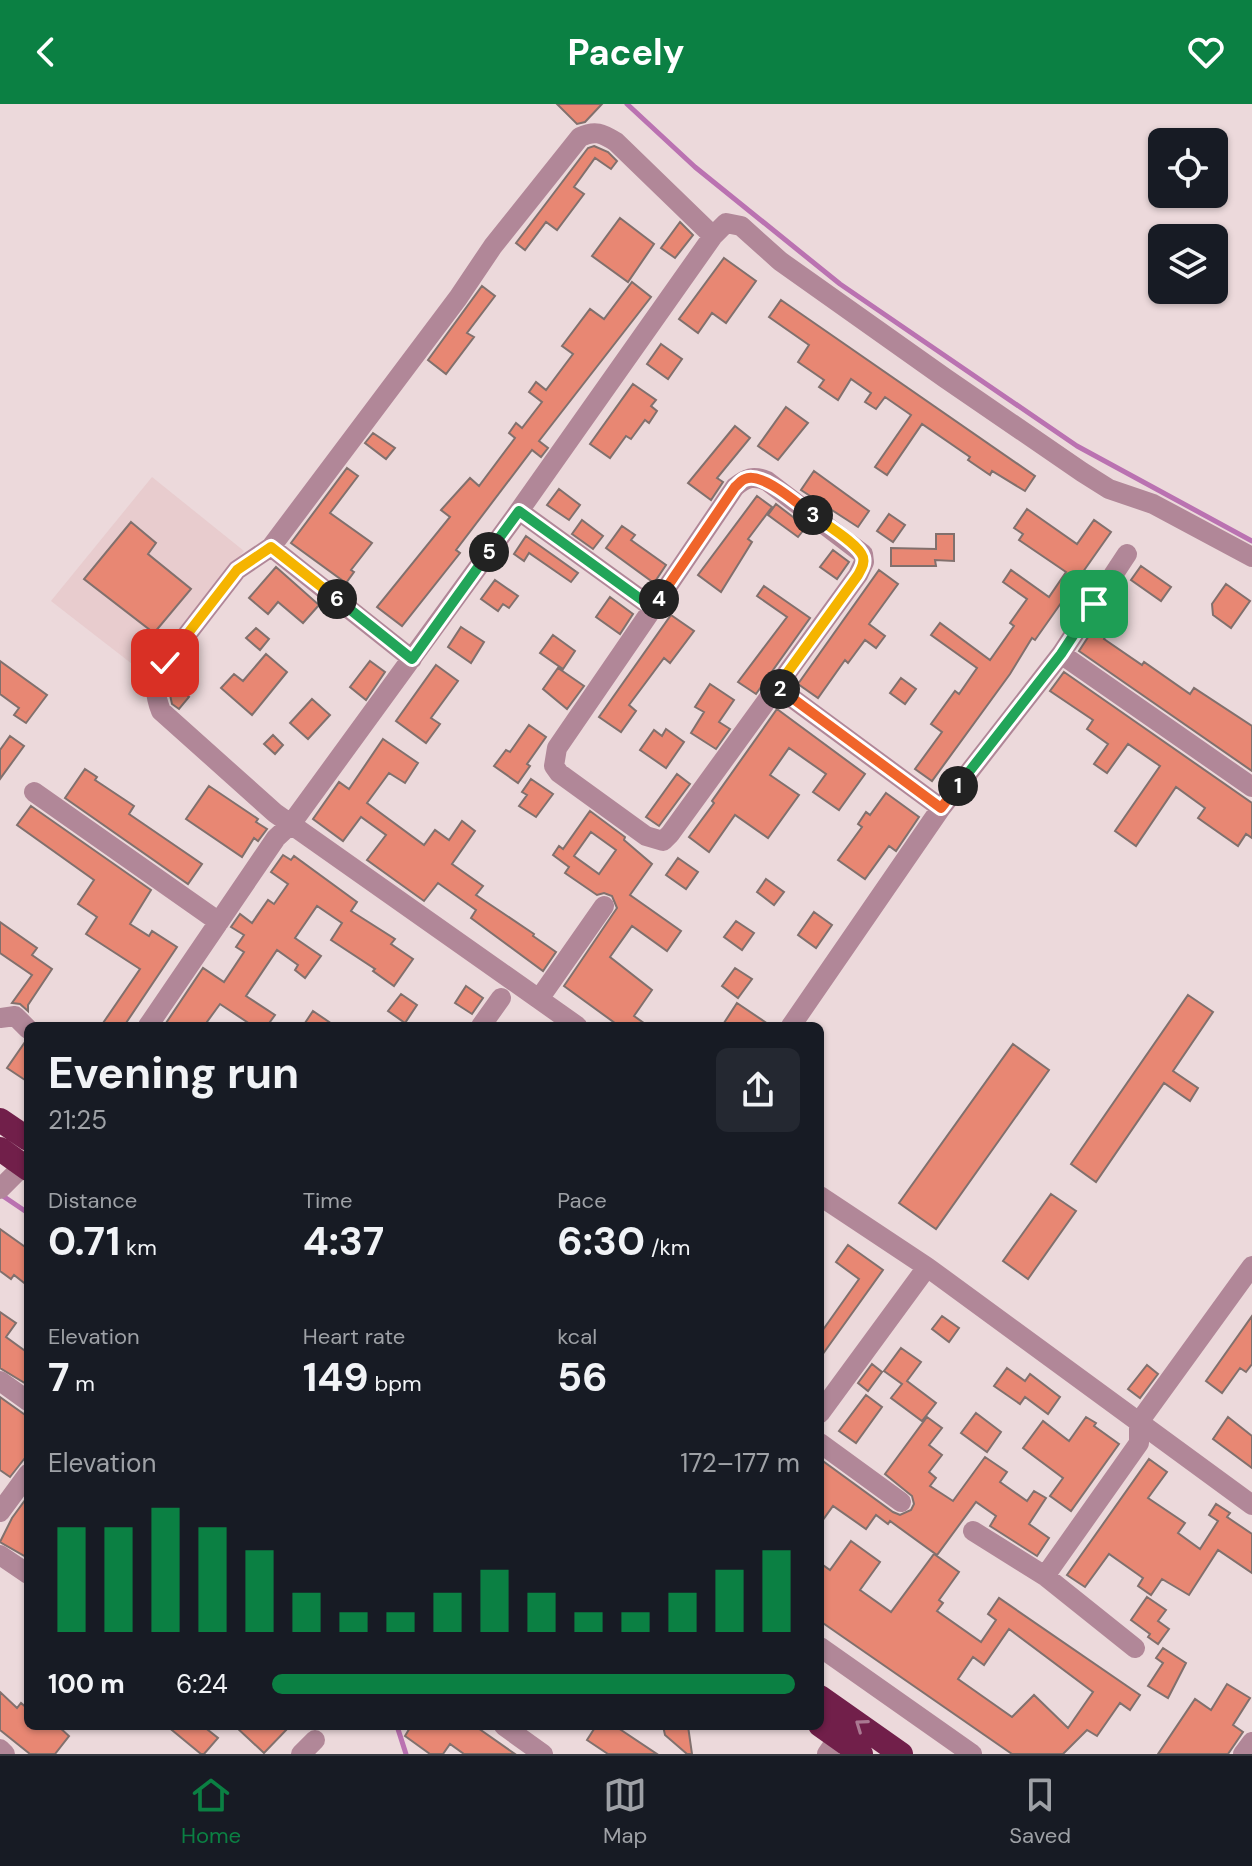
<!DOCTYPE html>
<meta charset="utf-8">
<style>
:root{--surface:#171b24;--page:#242831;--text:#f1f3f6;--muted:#9ea1a6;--line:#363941;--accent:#0b8043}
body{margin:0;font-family:"DM Sans",sans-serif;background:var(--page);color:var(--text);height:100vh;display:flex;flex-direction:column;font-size:30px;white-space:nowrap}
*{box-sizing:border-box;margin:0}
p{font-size:26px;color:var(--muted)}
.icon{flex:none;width:44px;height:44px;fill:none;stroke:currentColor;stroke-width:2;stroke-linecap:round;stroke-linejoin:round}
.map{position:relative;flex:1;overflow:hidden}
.side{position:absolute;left:24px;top:918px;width:800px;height:708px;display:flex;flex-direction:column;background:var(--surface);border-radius:12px;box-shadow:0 2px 6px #0004}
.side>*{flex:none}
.controls{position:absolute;left:1148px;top:24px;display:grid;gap:16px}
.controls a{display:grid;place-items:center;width:80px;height:80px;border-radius:12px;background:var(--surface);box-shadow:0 2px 6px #0004;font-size:40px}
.pin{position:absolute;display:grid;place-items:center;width:68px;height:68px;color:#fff;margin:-34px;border-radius:16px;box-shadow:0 4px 12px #0006}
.km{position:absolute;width:40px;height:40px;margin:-20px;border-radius:50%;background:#222;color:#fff;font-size:22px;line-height:40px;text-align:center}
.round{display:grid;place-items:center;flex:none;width:84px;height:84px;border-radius:12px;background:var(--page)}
.head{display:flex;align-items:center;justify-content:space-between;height:136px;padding:0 24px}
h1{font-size:44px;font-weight:700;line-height:60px}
.figures{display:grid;grid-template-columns:repeat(3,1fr);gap:12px;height:136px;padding:8px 24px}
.figures div{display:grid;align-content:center}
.figures b{font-size:40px;font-weight:700}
.figures small{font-size:22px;font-weight:400}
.figures p{font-size:22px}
.chart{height:224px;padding:16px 24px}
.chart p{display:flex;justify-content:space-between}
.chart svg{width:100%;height:144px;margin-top:8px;stroke:var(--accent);stroke-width:6}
ul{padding:0 24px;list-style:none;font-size:26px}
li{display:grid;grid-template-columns:128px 96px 1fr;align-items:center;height:60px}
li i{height:20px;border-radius:10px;background:var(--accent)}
header{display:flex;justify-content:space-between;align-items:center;height:104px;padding:0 24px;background:var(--accent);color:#fff;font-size:36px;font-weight:700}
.dock{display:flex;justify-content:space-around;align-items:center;height:112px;border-top:2px solid var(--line);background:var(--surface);font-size:22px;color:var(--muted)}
.dock a{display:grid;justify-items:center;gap:4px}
.dock .on{color:var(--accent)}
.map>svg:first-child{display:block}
</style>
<header><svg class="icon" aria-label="back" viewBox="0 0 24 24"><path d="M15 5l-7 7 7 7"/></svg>Pacely<svg class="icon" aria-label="heart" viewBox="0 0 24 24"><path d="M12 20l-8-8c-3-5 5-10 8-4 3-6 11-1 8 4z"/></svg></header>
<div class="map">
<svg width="1252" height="1650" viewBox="0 0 1252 1650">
<rect width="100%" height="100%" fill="#ecd9db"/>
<path fill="#e8ccce" d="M152 373 244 447 145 570 51 497Z"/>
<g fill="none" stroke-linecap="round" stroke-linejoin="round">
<path stroke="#ba72b1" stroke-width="5" d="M627 0 695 63 840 180 1077 342 1252 437
M0 1090 28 1109
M397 1622 406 1650"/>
</g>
<path fill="#e88773" stroke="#81706d" stroke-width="2" fill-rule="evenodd" d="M557 0H602L585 18 577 20Z
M594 42 608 48 617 57 611 65 595 54 574 83 584 90 557 126 546 118 525 146 516 139 588 44Z
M620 114 654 140 628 178 592 152Z
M680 118 693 131 675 154 661 144Z
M724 154 756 177 726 219 712 209 698 229 679 215Z
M632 178 651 193 539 337 548 344 541 353 532 346 456 446 460 449 402 522 377 503 450 413 441 406 470 374 479 382 515 334 509 329 516 319 522 324 542 298 529 288 536 278 546 286 573 250 562 242 590 205 604 215Z
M482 182 495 192 467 229 474 233 446 270 428 256Z
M781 196 1035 372 1025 387 992 367 990 371 968 356 970 353 922 320 887 371 875 363 911 311 885 293 876 305 865 298 871 289 851 275 838 296 819 283 824 276 798 258 809 241 769 213Z
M661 240 682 255 668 275 647 260Z
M633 280 656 296 651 302 657 307 649 319 645 316 631 335 626 332 610 354 590 340Z
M786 303 808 319 778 356 758 342Z
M735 322 750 334 717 374 723 378 711 396 688 379Z
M373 329 395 344 386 355 365 339Z
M347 364 358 372 330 409 372 439 351 466 354 468 346 479 291 439Z
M814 367 869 407 858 423 801 386Z
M559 385 580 401 569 416 547 401Z
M757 392 772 403 748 435 752 438 721 488 698 471Z
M776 400 806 423 798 433 768 411Z
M1027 405 1077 440 1094 416 1111 428 1035 536 1032 534 1010 570 932 677 915 665 942 628 931 620 955 587 959 590 977 564 931 531 940 519 990 556 1014 522 1010 519 1027 495 1003 478 1011 466 1049 493 1066 468 1019 436 1023 430 1014 424Z
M889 410 905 421 893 438 877 427Z
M582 416 603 432 593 445 572 430Z
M131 418 156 439 148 450 191 485 154 529 84 475Z
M622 422 635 431 631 436 666 461 654 479 606 444Z
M936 430H954V457L935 456 936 462H891V444L936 445Z
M526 432 578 469 571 478 529 449 524 457 514 450Z
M833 446 849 458 837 475 820 463Z
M1141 462 1171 483 1161 497 1131 476Z
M276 463 319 501 303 519 278 498 268 510 249 494Z
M879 466 898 480 869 520 885 532 876 544 865 536 848 559 845 556 818 594 798 580Z
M495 476 518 492 509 504 503 500 498 507 481 495Z
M1226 480 1250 497 1231 524 1213 511 1212 500Z
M764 482 810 514 756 590 738 578 787 513 757 492Z
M610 493 633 510 620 530 596 513Z
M671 511 694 527 670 559 664 554 629 601 636 607 621 628 599 613Z
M1096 521 1108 529 1104 535 1142 561 1144 558 1190 590 1194 584 1252 622V667L1079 547Z
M461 523 484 538 471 559 448 543Z
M256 524 269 535 260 546 246 534Z
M553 531 575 547 563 565 540 549Z
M266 550 287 568 252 611 221 584 234 570 243 577Z
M0 557 47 591 26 619 14 611 19 604 0 590Z
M370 557 385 568 366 596 350 583Z
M436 561 458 577 431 614 440 620 426 639 396 617Z
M558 564 584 582 567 605 543 585Z
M1064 568 1252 699V734L1246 730 1238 742 1198 714 1205 704 1176 683 1136 742 1115 727 1160 662 1128 640 1107 669 1094 660 1108 640 1087 625 1093 616 1050 587Z
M901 574 916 585 905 600 890 589Z
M710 580 734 596 719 618 730 625 716 645 691 629 704 608 695 603Z
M177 583 189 593 179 605 172 600 170 591Z
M312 595 330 611 308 635 290 619Z
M777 605 865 670 839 706 813 688 826 670 789 644 770 671 799 691 768 734 735 711 709 748 689 733 714 699 712 697Z
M529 621 546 633 527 660 530 662 518 679 494 662 506 646 510 648Z
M666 625 684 638 666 664 640 646 654 626 662 632Z
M273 631 283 641 275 650 264 640Z
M10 632 24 642 0 675V646Z
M383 635 418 659 405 679 389 669 367 699 424 741 435 726 449 736 462 717 475 727 452 760 483 782 476 791 534 830 533 832 556 848 543 867 471 814 476 806 438 779 424 797 367 756 386 731 361 713 343 737 313 715 339 678 349 685Z
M85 665 97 673 95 676 134 702 129 710 202 760 188 780 65 694Z
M677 670 690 680 659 722 646 713Z
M531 675 553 690 536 713 519 702 527 691 522 688Z
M209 682 258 715 256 718 267 725 258 737 254 734 242 753 186 715Z
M886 689 919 713 896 747 889 742 865 775 838 756 862 723 858 720 866 708 870 711Z
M31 702 151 786 130 820 149 832 152 827 177 843 124 922H101L140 865 86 830 97 813 78 800 94 776 17 721Z
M590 707 625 733 624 736 652 760 630 791 681 827 667 847 632 822 610 853 652 886 634 912 648 922H619L564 882 617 804 612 792 604 789 597 791 565 769 569 763 553 751 559 742 563 745ZM591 728 616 746 599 770 574 752Z
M283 751 291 756 294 752 357 798 351 807 395 835 391 840 413 855 394 882 373 867 375 865 331 836 342 819 317 802 295 834 321 852 305 874 295 866 298 861 277 846 246 892 275 911 267 922H253L220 900 204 922H164L203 864 224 878 244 848 236 843 244 831 231 823 240 810 252 819 268 796 274 800 288 780 271 768Z
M678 754 698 768 686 785 666 771Z
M766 775 784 788 774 801 757 788Z
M814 808 832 821 816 844 798 831Z
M736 817 754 829 742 846 724 833Z
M0 818 37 844 32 851 52 865 28 901V907L20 900 12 899 32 871 0 849Z
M735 864 752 875 738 894 722 882Z
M466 882 483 894 472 910 455 899Z
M401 890 417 901 405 919 388 907Z
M1188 891 1213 908 1173 967 1198 984 1190 997 1164 979 1096 1078 1071 1060Z
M737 899 771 922H722Z
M313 907 335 922H303Z
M25 938H28V978L7 964Z
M1013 940 1049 966 936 1125 899 1099Z
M1051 1090 1076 1107 1028 1175 1003 1157Z
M0 1125 28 1145V1182L14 1171 11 1175 0 1167Z
M848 1141 883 1166 820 1254V1230L859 1175 836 1158Z
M0 1208 16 1219 6 1233 28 1249V1281L0 1264Z
M942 1212 959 1224 949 1238 932 1225Z
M1252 1212V1260L1246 1268 1240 1264 1222 1289 1206 1277Z
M901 1244 921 1258 907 1277 936 1299 922 1317 891 1294 902 1280 884 1267Z
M872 1260 882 1268 868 1287 858 1279Z
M1147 1261 1158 1270 1140 1294 1128 1285Z
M1007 1264 1025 1277 1030 1270 1060 1293 1048 1310 1025 1293 1020 1300 994 1282Z
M866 1291 882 1303 856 1339 839 1327Z
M0 1293 28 1313V1350L10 1373 0 1366Z
M976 1309 1001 1328 987 1348 961 1329Z
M927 1313 942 1324 929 1341 942 1351 929 1368 936 1374 930 1382 953 1397 985 1353 1007 1368 1000 1378 1027 1397 1034 1387 1046 1394 1029 1420 1049 1434 1037 1452 990 1422 996 1412 976 1398 937 1451 890 1417 888 1420 876 1411 866 1425 833 1402 820 1420V1355L893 1408 900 1411 911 1406 914 1400 912 1392 885 1370Z
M1086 1313 1096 1319 1094 1322 1119 1340 1071 1407 1050 1392 1063 1374 1023 1344 1043 1317 1069 1337Z
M1228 1313 1252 1332V1364L1213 1335Z
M1149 1355 1167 1368 1148 1394 1185 1419 1178 1429 1200 1445 1218 1417 1209 1411 1216 1400 1230 1409 1227 1413 1252 1430V1469L1218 1446 1189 1491 1162 1475 1151 1491 1138 1482 1143 1474 1109 1450 1085 1483 1067 1471Z
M28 1392V1454L0 1438 12 1414Z
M851 1437 880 1458 860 1486 891 1508 934 1450 959 1468 939 1496 943 1499 937 1507 981 1538 996 1516 988 1510 999 1494 1140 1591 1130 1606 1120 1599 1097 1632 1087 1626 1063 1650H1012L820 1517V1459L830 1466ZM1009 1525 1093 1588 1068 1624 1034 1591 1012 1613 958 1575 973 1553 984 1561Z
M1147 1493 1166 1506 1158 1517 1169 1525 1158 1540 1148 1533 1150 1530 1131 1516Z
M1163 1544 1186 1559 1168 1594 1148 1582 1163 1559 1156 1554Z
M1227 1580 1250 1594 1233 1621 1243 1628 1228 1650H1158L1195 1595 1211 1606Z
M0 1588 17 1604 21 1599 28 1605V1622H58L69 1632 55 1650H30L0 1626Z
M167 1622H203L218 1634 204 1650H201Z
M235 1622H290L264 1649Z
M411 1622H475L515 1650H464L450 1640 443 1650H430L405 1632Z
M596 1622H615L657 1650H608L587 1636Z
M663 1622H688L692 1650H687L665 1631Z"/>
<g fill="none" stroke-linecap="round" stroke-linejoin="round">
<path stroke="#b18798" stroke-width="20" d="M519 407 653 504 735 383C746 374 753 371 767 377L863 450 864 458 858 471 670 730 663 737 646 732 559 669 554 662 557 644 653 504
M271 443 458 194 493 142 580 33C595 26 602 29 616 38L713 132
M1061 550 1252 683
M412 555 271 443 237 466 165 559C155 577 153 587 161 607L275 709 577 922
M777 583 941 704
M34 688 219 818
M539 895 604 802
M0 914 15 912 28 925
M148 922 276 734 291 720 519 407 713 132 726 119 741 122 780 157 945 274 1082 368 1109 385 1153 400 1252 453
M481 922 501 894
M791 922 941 704 1061 550 1127 450
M0 1085 23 1062
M820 1092 927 1163 1252 1401
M0 1277 28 1297
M820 1309 927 1163
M820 1339 901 1398
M0 1408 28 1370
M973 1427 1045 1472 1135 1544
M0 1451 28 1470
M1045 1472 1139 1339V1318L1252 1162
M820 1543 972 1650
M504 1622 543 1650
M0 1645 5 1650
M301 1650 315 1636
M827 1650 838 1634
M1243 1650 1252 1638"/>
<path stroke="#711f4a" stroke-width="24" d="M0 1016 28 1035
M0 1045 28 1065
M820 1593 901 1650
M820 1621 861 1650"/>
</g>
<defs><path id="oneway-chevron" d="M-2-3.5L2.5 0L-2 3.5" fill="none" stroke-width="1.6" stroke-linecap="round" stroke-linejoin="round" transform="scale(2)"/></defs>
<use stroke="#aa7992" href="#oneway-chevron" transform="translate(861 1621) rotate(-145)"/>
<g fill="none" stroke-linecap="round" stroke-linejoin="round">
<defs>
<path id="split-1" d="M958 682 1061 550 1094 500"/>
<path id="split-2" d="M780 585 941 704 958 682"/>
<path id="split-3" d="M780 585 777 583 858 471C861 465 865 460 863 453 859 440 825 420 813 411"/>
<path id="split-4" d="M659 495 735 383C739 380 741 376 745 375 762 367 799 401 813 411"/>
<path id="split-5" d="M489 448 519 407 653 504 659 495"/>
<path id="split-6" d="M337 495 412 555 489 448"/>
<path id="split-7" d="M165 559 237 466 271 443 337 495"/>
</defs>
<use href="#split-1" stroke="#fff" stroke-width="16"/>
<use href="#split-2" stroke="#fff" stroke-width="16"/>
<use href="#split-3" stroke="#fff" stroke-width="16"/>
<use href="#split-4" stroke="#fff" stroke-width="16"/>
<use href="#split-5" stroke="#fff" stroke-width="16"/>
<use href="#split-6" stroke="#fff" stroke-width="16"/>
<use href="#split-7" stroke="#fff" stroke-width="16"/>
<use href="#split-1" stroke="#22a559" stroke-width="10"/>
<use href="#split-2" stroke="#f0652b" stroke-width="10"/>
<use href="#split-3" stroke="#f5b400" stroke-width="10"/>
<use href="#split-4" stroke="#f0652b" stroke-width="10"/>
<use href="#split-5" stroke="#22a559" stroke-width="10"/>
<use href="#split-6" stroke="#22a559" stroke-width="10"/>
<use href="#split-7" stroke="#f5b400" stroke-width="10"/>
</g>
</svg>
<div class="controls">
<a><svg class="icon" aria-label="locate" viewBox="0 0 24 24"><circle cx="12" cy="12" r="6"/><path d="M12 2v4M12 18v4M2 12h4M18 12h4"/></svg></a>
<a><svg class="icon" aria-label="layers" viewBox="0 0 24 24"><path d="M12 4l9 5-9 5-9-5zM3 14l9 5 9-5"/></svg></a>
</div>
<div class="pin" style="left:1094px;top:500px;background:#1e9e55"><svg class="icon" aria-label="arrive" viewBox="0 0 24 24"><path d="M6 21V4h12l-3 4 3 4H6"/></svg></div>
<div class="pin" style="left:165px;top:559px;background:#d93025"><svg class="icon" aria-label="check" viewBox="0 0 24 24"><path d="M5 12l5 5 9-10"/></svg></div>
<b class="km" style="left:958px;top:682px">1</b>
<b class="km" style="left:780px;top:585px">2</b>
<b class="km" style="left:813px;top:411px">3</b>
<b class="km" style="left:659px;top:495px">4</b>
<b class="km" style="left:489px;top:448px">5</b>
<b class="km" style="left:337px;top:495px">6</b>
<section class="side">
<div class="head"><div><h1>Evening run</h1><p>21:25</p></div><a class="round"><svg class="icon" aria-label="share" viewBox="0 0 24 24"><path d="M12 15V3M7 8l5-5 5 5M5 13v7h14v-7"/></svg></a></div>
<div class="figures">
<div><p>Distance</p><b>0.71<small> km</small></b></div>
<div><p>Time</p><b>4:37</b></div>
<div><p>Pace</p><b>6:30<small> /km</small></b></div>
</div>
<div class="figures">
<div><p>Elevation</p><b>7<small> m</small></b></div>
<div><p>Heart rate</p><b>149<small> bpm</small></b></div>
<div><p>kcal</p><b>56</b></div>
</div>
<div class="chart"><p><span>Elevation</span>172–177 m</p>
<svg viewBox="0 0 160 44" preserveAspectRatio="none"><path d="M5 44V12M15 44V12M25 44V6M35 44V12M45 44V19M55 44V32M65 44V38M75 44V38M85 44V32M95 44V25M105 44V32M115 44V38M125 44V38M135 44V32M145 44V25M155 44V19"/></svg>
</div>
<ul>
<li><b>100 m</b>6:24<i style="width:99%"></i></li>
</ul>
</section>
</div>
<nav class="dock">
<a class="on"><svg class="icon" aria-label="home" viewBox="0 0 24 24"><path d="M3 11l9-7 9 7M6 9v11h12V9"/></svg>Home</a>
<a><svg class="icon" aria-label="map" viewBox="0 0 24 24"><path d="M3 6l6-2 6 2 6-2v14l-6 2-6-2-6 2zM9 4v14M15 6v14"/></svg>Map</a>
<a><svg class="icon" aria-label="saved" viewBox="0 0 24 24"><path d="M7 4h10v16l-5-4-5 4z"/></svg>Saved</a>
</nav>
